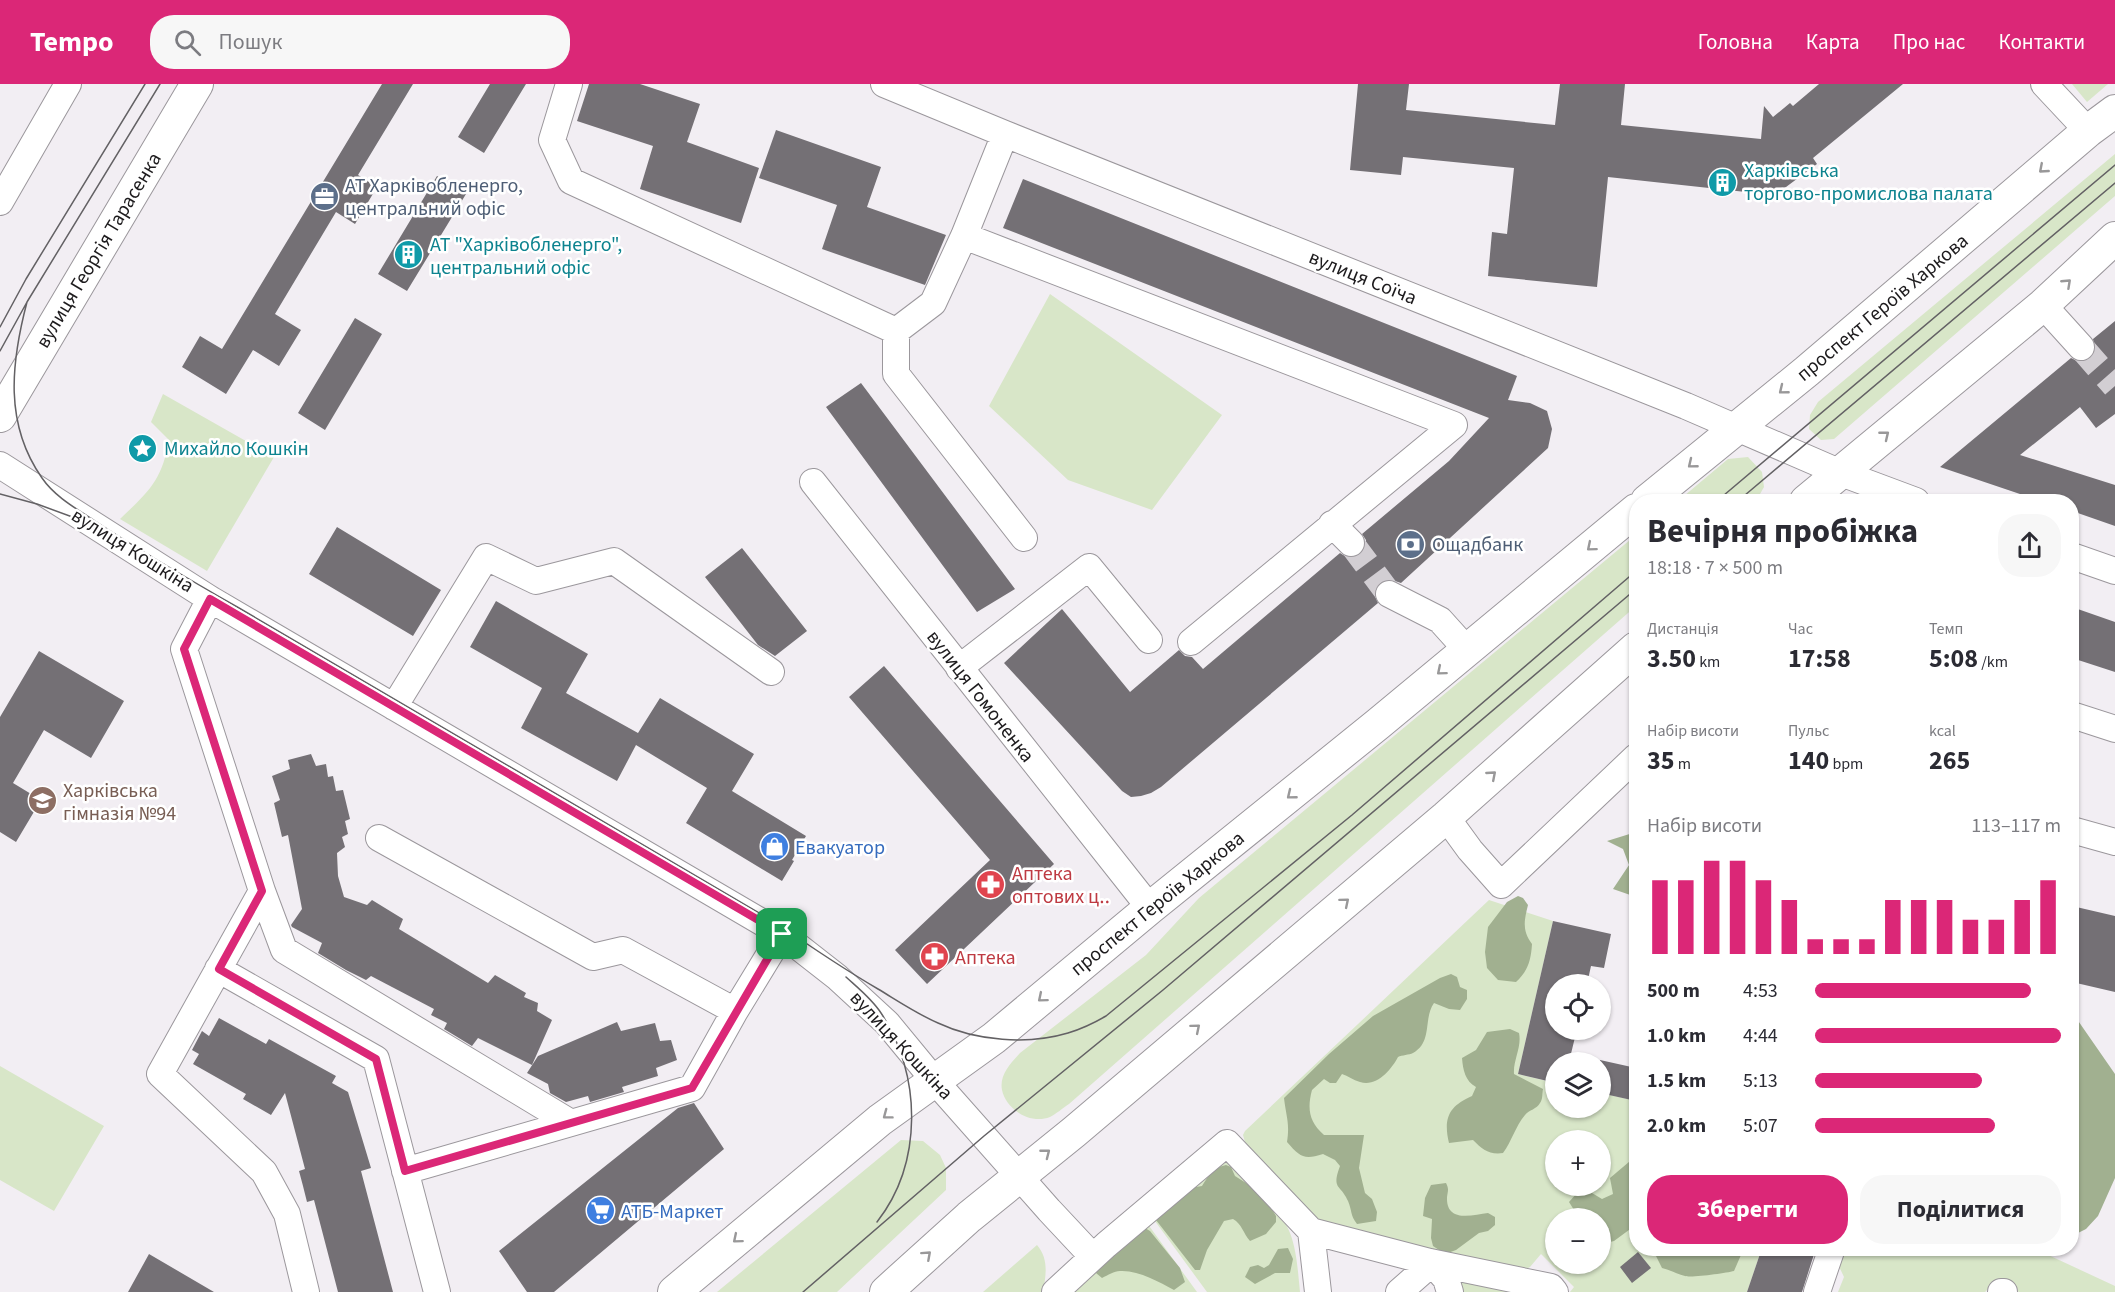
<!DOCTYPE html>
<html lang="uk">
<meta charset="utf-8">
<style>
:root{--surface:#fff;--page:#f7f7f7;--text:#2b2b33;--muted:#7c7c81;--accent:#db2777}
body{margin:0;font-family:"Source Sans 3",sans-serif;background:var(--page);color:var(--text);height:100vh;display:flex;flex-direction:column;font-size:22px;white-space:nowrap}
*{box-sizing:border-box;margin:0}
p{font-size:20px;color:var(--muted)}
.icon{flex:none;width:33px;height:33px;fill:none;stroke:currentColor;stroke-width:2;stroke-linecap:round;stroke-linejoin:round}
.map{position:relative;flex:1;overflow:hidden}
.panel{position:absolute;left:1629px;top:410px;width:450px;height:762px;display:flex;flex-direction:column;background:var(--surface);border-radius:24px;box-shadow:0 2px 4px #0004}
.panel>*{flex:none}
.fabs{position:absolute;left:1545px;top:890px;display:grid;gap:12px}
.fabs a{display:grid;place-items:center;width:66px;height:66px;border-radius:50%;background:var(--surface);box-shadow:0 2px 4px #0004;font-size:30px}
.pin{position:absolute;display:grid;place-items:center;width:51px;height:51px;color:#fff;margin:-26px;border-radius:12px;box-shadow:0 3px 9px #0006}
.round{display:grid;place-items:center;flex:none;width:63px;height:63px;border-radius:24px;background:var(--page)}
.summary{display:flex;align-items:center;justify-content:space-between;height:102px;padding:0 18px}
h1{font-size:33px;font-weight:700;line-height:45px}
.metrics{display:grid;grid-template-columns:repeat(3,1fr);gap:9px;height:102px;padding:6px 18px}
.metrics div{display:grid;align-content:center}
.metrics b{font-size:26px;font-weight:700}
.metrics small{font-size:16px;font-weight:400}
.metrics p{font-size:16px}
.chart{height:168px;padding:12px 18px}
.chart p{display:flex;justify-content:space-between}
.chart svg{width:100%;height:108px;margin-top:6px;stroke:var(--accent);stroke-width:6}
.action{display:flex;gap:12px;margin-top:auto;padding:12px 18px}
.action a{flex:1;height:69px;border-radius:24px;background:var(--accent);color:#fff;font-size:24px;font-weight:700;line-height:69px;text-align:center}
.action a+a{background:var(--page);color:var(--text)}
ul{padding:0 18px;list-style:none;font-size:20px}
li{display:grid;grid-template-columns:96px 72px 1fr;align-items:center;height:45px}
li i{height:15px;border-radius:8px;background:var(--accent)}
header{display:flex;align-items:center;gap:36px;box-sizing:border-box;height:84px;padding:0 30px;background:var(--accent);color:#fff}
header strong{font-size:28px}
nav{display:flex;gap:33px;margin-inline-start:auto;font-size:21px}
.search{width:420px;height:54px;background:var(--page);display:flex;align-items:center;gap:15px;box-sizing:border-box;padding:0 21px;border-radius:24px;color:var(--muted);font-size:22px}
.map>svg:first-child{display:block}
</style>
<header>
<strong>Tempo</strong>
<div class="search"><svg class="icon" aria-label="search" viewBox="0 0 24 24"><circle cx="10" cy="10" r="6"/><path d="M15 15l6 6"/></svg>Пошук</div>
<nav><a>Головна</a><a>Карта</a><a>Про нас</a><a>Контакти</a></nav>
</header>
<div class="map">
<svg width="2115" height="1208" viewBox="0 0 2115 1208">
<rect width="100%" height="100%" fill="#f2eef3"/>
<path fill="#d8e6c8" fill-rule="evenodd" d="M2072 0H2108L2087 18Z
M2115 70V112L1834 355 1821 356 1809 345 1810 331 1818 318Z
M1050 210 1222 331 1152 426 1068 396 989 322Z
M163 310 274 373 207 487 120 435C148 408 162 397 169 356L151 338Z
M1748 373 1762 388 1764 403 1756 417H1678L1728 375Z
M1636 451V522L1069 1020C1063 1024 1056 1030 1050 1033 1030 1041 1006 1025 1002 1006 999 991 1011 979 1020 969L1146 871 1199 814Z
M1489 816 1553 837 1518 990 1555 999 1556 1023H1600L1601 1009 1636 1017V1164H1762L1747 1208H1570L1574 1203 1541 1170 1530 1183 1520 1188 1321 1138C1291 1120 1268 1086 1245 1058L1243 1051 1245 1047ZM1556 1056H1600V1101H1556ZM1556 1134H1600V1179H1556Z
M0 982 104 1042 54 1127 0 1096Z
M901 1056 923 1057 940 1071 946 1084V1106L837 1208H717Z
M1226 1076 1232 1077C1250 1098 1280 1123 1290 1149 1297 1167 1298 1189 1300 1208H1207L1152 1133Z
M1147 1139 1197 1208H1069Z
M1037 1161C1049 1175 1046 1191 1043 1208H983Z
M1837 1164H2048L2044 1169 2115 1202V1208H2019L1998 1196 1985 1208H1838L1844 1193 1834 1172Z
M1448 1193 1526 1208H1453Z"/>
<path fill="#a1b090" d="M1636 748V813L1613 805 1629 781 1623 765 1607 757Z
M1518 812 1523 814 1528 821C1524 837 1522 846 1532 860 1531 876 1528 887 1516 898L1498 896 1487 884 1485 868 1488 843 1507 818Z
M1451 890 1457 893 1460 903 1467 906V915L1460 926 1449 925 1434 919C1423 934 1433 958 1413 969 1409 971 1402 971 1398 973 1391 986 1377 1003 1360 998 1353 996 1348 992 1342 990L1336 999H1330L1324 995 1312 1006C1307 1025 1309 1038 1324 1051H1364L1359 1084 1365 1109 1372 1115 1377 1128 1376 1137 1357 1140C1350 1131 1352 1126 1348 1117 1341 1100 1331 1106 1340 1082L1335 1076 1323 1070C1304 1076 1300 1073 1287 1058 1290 1039 1286 1032 1284 1014L1329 970 1373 932 1440 894Z
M2072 928 2115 990V1094L2098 1132 2086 1145 2072 1152Z
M1510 945 1519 949C1522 963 1513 976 1514 990L1543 1005C1542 1010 1543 1015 1540 1019 1537 1025 1529 1026 1525 1031 1515 1043 1512 1057 1503 1069 1489 1071 1482 1065 1473 1056L1449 1059C1443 1034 1449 1022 1472 1012L1476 1003C1465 997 1463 986 1462 974L1476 966 1487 948Z
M1636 1072V1144L1633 1143 1614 1157 1602 1160 1600 1134H1579L1569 1118 1577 1109H1592L1602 1115 1613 1110 1610 1094Z
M1226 1081 1231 1083 1235 1092 1257 1106 1269 1120 1276 1132V1138L1266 1150 1250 1157C1243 1149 1242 1140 1233 1135L1224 1137 1207 1166 1200 1186H1195L1156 1136 1158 1132 1190 1104 1202 1102C1209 1091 1213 1084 1226 1081Z
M1446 1099C1449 1105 1448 1106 1447 1113 1446 1139 1472 1131 1488 1129L1495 1133V1141L1488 1147 1479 1149 1456 1166 1445 1170 1433 1162 1431 1154 1432 1135 1423 1132 1425 1114 1431 1101Z
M1145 1144 1150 1147 1180 1184 1185 1198 1174 1206C1159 1198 1139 1186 1120 1187 1114 1187 1108 1191 1102 1194L1096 1189 1097 1185Z
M1288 1164 1293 1175 1290 1189H1275L1255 1200 1245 1193 1250 1183 1258 1181 1264 1184 1269 1181 1278 1165Z
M1652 1164H1744L1734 1187C1726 1189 1692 1194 1685 1192 1677 1190 1670 1186 1662 1184Z"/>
<path fill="#747075" d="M382 0H413L358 91 377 103 355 140 336 128 275 230 301 246 279 282 253 266 226 310 182 283 200 252 222 265Z
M490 0H526L484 69 458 53Z
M589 0H640L700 20 687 58 759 84 741 139 640 105 653 62 577 37Z
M1358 0H1409L1406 26 1555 41 1560 0H1625L1621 41 1761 55 1764 22 1773 33 1790 19 1793 22 1819 0H1903L1813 74 1817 80 1786 103 1755 109 1608 93 1597 203 1488 192 1492 148 1507 150 1514 84 1403 73 1401 91 1350 86Z
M776 46 881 83 867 123 946 151 925 201 822 165 837 121 759 94Z
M437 92 466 110 407 207 378 190Z
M1023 95 1517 292 1508 316 1530 319 1547 327 1552 345 1548 364 1401 499 1389 495 1380 498 1376 503 1374 510 1378 519 1161 703 1151 709 1141 712 1131 713 1122 707 1004 579 1062 525 1130 608 1179 566 1185 572 1192 573 1203 585 1340 469 1348 474 1355 473 1361 470 1366 462V456L1362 450 1449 377 1489 334 1003 144Z
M355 234 382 250 325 346 298 329Z
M2115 237V330L2096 344 2080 323 2020 371 2115 401V442L2072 427V417H2041L1940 383 2071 274 2077 277 2084 278 2091 274 2095 267 2093 255Z
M861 299 1015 505 977 528 826 323Z
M337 443 441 506 413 552 309 490Z
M742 464 807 547 775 572 758 561 705 493Z
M496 517 588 570 566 609 638 649 660 614 754 670 732 707 806 752 792 776 794 777 782 797 686 739 707 704 636 661 617 697 521 644 542 604 470 563Z
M2072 523 2115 538V588L2072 574Z
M39 567 124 617 91 674 44 646 13 699 41 716 16 758 0 748V633Z
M884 582 1054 780 927 900 895 866 990 776 849 613Z
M311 670 316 682 326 680 328 693 333 692 336 707 343 706 350 735 345 737 348 750 342 753 345 763 337 769 338 792 344 813 367 821 372 816 403 835 399 845 488 899 495 891 526 909 524 913 538 919 537 927 552 936 532 981 478 954 472 962 444 945 447 939 431 931 434 925 371 892 366 896 346 886 318 869 322 859 292 843 291 841 302 825 288 751 282 753 274 719 280 716 272 692 290 685 288 676Z
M2072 822 2115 832V908L2072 898Z
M1553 837 1611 850 1604 884 1591 882 1587 900H1556V945H1577L1569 978H1556V999L1518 990Z
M219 934 266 960 269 955 336 992 332 999 348 1008 371 1084 361 1087 393 1208H338L314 1116 307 1118 303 1102 299 1087 305 1085 285 1009 271 1031 243 1015 246 1010 193 980 199 970 192 966 202 947 209 952Z
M617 938 621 947 655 939 660 957 671 956 677 976 656 984 658 992 622 1003 624 1008 590 1018 588 1012 566 1018 550 1009 548 1000 527 989 538 972Z
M1600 976 1636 984V1017L1600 1009Z
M694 1019 724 1065 554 1208H527L499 1167 678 1024Z
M1762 1164H1816L1802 1208H1747Z
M1638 1168 1651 1184 1632 1199 1620 1183Z
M149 1170 214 1208H128Z"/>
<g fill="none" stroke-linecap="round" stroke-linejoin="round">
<path stroke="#d2ced3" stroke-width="26" stroke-dasharray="26 13" stroke-linecap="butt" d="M2081 263 2115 302
M1351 459 1389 510"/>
<defs>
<path id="minor" d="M569 0 552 56 571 97 896 247
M884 0 1005 50 1686 322 1841 389 1916 417
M2044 0 2088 47
M1005 50 964 152 933 219 896 247V290L1024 454
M0 118 68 0
M964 152 1454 341 1191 558
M2043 221 2081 263
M0 381 210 515 782 850 837 893 887 939 934 996 1049 1126 1093 1173
M813 398 1150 824
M1332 440 1351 459
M2072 472 2115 487
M1389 510 1440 536 1467 566
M210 515 184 565 262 807 160 990 264 1088 287 1130 306 1208
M959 584 1089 483 1149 556
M394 623 486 473 536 497 614 477 771 588
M2072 631 2115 645
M1446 733 1470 766 1501 801 1636 673
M2072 746 2115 758
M379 754 593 873 623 866 735 927
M262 807 284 866 571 1039
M218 885 376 975 437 1208
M405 1087 692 1004 735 927 782 850
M1311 1147 1318 1208
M1055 1208 1106 1161 1227 1059 1311 1147 1430 1178 1551 1203 1555 1208
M1399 1208 1432 1179 1446 1195 1450 1208
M1817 1208 1832 1164
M2001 1208H2004"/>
<path id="major" d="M0 332 197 0
M1647 417 1807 287 2088 47 2115 27
M1806 417 2043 221 2115 154
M674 1208 880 1036 994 954 1150 824 1378 640 1636 426
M886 1208 969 1133 1074 1048 1446 733 1636 564"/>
</defs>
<use href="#minor" stroke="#9b979c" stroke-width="28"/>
<use href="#major" stroke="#9b979c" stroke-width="34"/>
<use href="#minor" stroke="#fff" stroke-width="26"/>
<use href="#major" stroke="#fff" stroke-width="32"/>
<path stroke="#636164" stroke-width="1.5" d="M27 218C11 279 4 340 42 394 55 413 77 425 95 437 142 468 190 496 239 524 419 630 599 735 778 840 811 863 844 885 878 905 898 917 917 930 938 939 976 957 1028 961 1068 949 1081 945 1094 939 1106 932L1352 731 1636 487
M0 243 26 195 145 0
M0 267 27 218 160 0
M0 410 37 420 86 438
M1717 417 2115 81
M1738 417 2115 99
M846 893C858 904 872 915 881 929 922 991 923 1079 877 1138
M803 1208 984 1052 1163 906 1636 505"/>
</g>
<defs><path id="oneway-chevron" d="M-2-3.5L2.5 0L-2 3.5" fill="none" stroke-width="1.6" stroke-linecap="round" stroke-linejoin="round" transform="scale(1.5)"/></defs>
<g stroke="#999899">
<use href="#oneway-chevron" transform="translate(2043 85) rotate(139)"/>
<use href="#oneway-chevron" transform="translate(2067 199) rotate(-43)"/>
<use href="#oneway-chevron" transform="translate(1783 306) rotate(141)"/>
<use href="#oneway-chevron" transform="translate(1885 351) rotate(-39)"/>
<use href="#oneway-chevron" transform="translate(1692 380) rotate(141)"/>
<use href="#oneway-chevron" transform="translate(1591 463) rotate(140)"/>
<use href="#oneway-chevron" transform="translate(1441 587) rotate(140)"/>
<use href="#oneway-chevron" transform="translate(1492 691) rotate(-41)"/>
<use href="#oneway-chevron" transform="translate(1291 711) rotate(141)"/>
<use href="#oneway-chevron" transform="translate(1345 818) rotate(-40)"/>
<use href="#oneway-chevron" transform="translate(1042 914) rotate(140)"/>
<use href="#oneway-chevron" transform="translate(1196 944) rotate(-40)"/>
<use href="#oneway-chevron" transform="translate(887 1031) rotate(143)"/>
<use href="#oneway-chevron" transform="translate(1046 1069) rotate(-38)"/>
<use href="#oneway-chevron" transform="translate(737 1155) rotate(140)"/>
<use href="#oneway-chevron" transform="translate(927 1171) rotate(-42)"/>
</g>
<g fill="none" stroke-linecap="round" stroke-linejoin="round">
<defs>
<path id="route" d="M210 515 782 850 692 1004 405 1087 376 975 219 885 262 807 184 565Z"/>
</defs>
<use href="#route" stroke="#fff" stroke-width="12"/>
<use href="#route" stroke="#db2777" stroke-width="8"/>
</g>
<defs>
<symbol id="building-disc" viewBox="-11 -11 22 22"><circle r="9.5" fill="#0f9aa8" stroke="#fff"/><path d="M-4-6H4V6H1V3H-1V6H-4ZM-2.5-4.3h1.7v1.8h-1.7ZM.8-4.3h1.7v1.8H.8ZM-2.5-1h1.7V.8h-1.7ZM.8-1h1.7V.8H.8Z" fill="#fff"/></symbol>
<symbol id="office-disc" viewBox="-11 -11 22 22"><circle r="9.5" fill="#5c6f8a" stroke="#fff"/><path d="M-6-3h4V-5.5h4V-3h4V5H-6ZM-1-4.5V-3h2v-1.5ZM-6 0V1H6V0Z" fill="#fff"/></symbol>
<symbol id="sight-disc" viewBox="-11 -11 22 22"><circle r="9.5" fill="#0f9aa8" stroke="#fff"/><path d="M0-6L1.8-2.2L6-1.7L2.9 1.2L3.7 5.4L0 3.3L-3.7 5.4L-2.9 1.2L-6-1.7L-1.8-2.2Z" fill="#fff"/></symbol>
<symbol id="bank-disc" viewBox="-11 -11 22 22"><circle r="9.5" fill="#5c6f8a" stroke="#fff"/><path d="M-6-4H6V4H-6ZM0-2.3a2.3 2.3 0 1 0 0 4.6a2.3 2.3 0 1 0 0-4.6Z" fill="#fff"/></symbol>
<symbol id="school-disc" viewBox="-11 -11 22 22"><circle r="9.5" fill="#8d6e63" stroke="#fff"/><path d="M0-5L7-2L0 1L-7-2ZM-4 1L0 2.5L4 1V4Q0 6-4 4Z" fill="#fff"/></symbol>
<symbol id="shop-disc" viewBox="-11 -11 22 22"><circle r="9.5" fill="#3f7fe0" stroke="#fff"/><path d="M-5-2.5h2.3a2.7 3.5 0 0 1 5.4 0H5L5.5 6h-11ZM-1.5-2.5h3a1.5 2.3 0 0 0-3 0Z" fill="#fff"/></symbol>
<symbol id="pharmacy-disc" viewBox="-11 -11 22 22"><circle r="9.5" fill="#e0444e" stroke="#fff"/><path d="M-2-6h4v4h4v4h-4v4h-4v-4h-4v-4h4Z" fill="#fff"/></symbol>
<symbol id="supermarket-disc" viewBox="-11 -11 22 22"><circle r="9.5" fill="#3f7fe0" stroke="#fff"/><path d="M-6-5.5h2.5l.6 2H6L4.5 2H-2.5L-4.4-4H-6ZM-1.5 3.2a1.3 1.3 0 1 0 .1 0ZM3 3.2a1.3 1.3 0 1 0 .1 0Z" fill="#fff"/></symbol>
</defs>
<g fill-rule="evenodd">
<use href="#building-disc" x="1706" y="82" width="33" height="33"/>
<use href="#office-disc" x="308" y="96" width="33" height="33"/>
<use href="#building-disc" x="392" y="154" width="33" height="33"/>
<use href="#sight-disc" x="126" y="348" width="33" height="33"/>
<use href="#bank-disc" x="1394" y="444" width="33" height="33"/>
<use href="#school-disc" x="26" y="700" width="33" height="33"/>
<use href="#shop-disc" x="758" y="746" width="33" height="33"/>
<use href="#pharmacy-disc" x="974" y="784" width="33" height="33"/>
<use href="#pharmacy-disc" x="918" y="856" width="33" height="33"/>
<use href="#supermarket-disc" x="584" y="1110" width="33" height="33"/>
</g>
<g text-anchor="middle" stroke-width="5" stroke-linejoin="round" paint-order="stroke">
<g font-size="20" fill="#0d838f" stroke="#fff" text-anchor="start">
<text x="1744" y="93">Харківська<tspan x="1744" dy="23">торгово-промислова палата</tspan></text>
<text x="430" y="167">АТ "Харківобленерго",<tspan x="430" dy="23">центральний офіс</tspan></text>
<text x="164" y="371">Михайло Кошкін</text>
</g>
<g font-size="20" fill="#4e5e75" stroke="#fff" text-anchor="start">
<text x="345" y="108">АТ Харківобленерго,<tspan x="345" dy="23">центральний офіс</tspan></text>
<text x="1432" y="467">Ощадбанк</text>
</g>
<g font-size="20" fill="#1d1b1d" stroke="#fff">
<text transform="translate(98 166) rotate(-59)" y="7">вулиця Георгія Тарасенка</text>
<text transform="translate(1363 193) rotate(22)" y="7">вулиця Соїча</text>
<text transform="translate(1882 223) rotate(-40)" y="7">проспект Героїв Харкова</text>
<text transform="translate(133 466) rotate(32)" y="7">вулиця Кошкіна</text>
<text transform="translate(981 612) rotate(52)" y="7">вулиця Гомоненка</text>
<text transform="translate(1157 819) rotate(-39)" y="7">проспект Героїв Харкова</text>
<text transform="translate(902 961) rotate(47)" y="7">вулиця Кошкіна</text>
</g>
<g font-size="20" fill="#785e54" stroke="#fff" text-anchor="start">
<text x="63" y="713">Харківська<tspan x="63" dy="23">гімназія №94</tspan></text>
</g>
<g font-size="20" fill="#366cbe" stroke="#fff" text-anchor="start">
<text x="795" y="770">Евакуатор</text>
<text x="621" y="1134">АТБ-Маркет</text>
</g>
<g font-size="20" fill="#be3a42" stroke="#fff" text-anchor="start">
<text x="1012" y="796">Аптека<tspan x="1012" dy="23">оптових ц‥</tspan></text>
<text x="955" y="880">Аптека</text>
</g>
</g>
</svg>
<div class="fabs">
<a><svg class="icon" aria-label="locate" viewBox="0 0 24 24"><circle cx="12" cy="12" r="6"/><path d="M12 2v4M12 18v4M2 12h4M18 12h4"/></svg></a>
<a><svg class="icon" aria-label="layers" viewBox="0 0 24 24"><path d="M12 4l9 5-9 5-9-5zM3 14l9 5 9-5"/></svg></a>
<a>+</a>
<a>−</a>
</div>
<div class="pin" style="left:782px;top:850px;background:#1e9e55"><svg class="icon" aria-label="arrive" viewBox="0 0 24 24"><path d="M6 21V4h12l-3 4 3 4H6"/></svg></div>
<section class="panel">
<div class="summary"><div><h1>Вечірня пробіжка</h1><p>18:18 · 7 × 500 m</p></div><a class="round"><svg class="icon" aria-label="share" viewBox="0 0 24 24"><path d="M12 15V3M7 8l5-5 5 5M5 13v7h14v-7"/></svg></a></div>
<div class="metrics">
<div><p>Дистанція</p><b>3.50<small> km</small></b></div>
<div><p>Час</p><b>17:58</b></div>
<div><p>Темп</p><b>5:08<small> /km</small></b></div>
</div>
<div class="metrics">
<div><p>Набір висоти</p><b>35<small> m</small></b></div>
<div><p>Пульс</p><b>140<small> bpm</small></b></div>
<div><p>kcal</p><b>265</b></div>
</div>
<div class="chart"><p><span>Набір висоти</span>113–117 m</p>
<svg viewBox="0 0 160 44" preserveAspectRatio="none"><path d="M5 44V14M15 44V14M25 44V6M35 44V6M45 44V14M55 44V22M65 44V38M75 44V38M85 44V38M95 44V22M105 44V22M115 44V22M125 44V30M135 44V30M145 44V22M155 44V14"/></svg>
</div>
<ul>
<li><b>500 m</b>4:53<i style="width:88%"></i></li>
<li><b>1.0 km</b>4:44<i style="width:100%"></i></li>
<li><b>1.5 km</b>5:13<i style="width:68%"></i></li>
<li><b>2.0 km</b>5:07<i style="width:73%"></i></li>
</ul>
<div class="action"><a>Зберегти</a><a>Поділитися</a></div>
</section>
</div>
